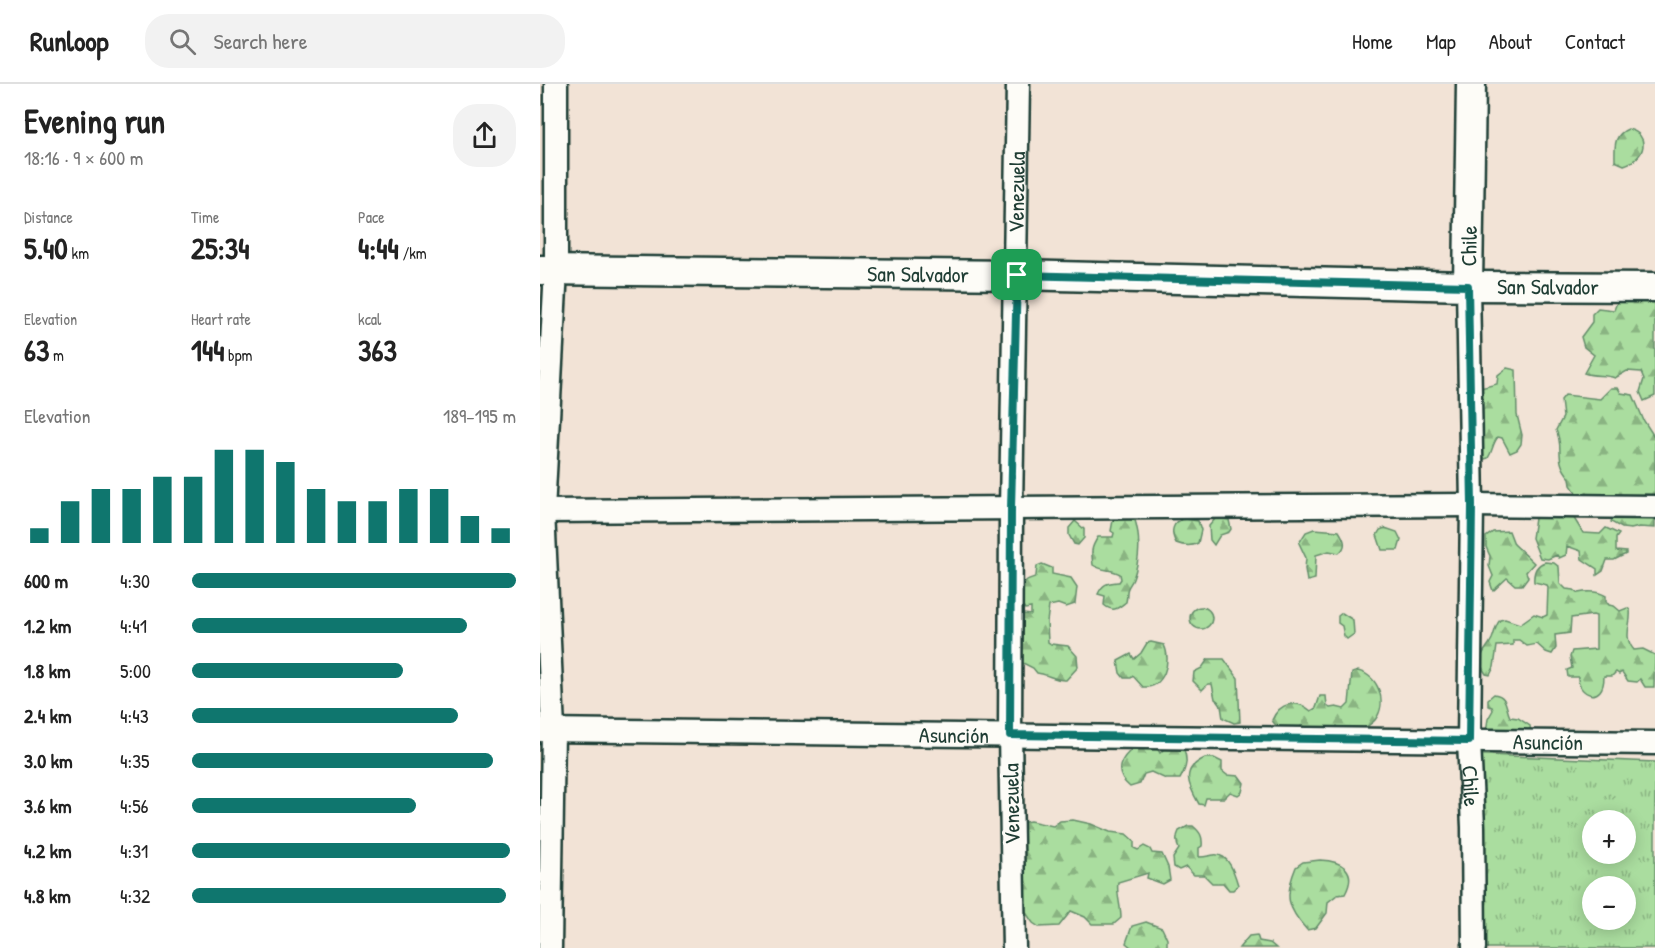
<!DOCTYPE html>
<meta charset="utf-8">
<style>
:root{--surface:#fff;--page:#f2f2f2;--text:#222;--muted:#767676;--line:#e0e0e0;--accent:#0f766e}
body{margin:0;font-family:"Patrick Hand",sans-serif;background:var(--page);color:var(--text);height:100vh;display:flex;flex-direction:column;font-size:22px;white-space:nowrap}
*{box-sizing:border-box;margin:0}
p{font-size:20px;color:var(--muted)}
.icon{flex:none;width:33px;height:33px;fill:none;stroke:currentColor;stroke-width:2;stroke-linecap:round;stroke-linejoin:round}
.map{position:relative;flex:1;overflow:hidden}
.side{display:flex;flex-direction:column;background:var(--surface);width:540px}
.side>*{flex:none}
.buttons{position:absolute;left:1042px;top:726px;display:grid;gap:12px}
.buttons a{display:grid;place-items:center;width:54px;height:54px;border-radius:50%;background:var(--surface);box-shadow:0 3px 15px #0003;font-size:30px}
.pin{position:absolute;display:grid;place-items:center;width:51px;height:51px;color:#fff;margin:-26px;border-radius:12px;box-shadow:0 3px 9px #0006}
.round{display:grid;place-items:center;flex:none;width:63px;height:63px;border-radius:24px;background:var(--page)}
.overview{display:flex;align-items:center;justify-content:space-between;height:102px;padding:0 24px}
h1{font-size:33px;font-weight:800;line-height:45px}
.stats{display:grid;grid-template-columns:repeat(3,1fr);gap:9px;height:102px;padding:6px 24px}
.stats div{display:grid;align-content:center}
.stats b{font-size:30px;font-weight:800}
.stats small{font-size:16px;font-weight:400}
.stats p{font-size:16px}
.chart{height:168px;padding:12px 24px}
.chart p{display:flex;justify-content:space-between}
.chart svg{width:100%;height:108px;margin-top:6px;stroke:var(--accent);stroke-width:6}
ul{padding:0 24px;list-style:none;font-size:20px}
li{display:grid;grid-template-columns:96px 72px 1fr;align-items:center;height:45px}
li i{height:15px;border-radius:8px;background:var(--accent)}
header{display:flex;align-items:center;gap:36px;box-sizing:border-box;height:84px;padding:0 30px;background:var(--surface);border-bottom:2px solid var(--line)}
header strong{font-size:28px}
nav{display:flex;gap:33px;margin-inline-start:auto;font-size:21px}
.search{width:420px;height:54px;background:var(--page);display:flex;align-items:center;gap:15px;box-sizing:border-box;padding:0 21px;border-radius:24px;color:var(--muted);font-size:22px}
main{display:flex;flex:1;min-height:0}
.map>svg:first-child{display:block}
</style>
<header>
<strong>Runloop</strong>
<div class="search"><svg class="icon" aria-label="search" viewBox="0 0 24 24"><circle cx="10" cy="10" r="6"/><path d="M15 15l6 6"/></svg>Search here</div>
<nav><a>Home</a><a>Map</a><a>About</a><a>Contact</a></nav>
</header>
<main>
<section class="side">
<div class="overview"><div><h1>Evening run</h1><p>18:16 · 9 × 600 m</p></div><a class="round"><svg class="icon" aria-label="share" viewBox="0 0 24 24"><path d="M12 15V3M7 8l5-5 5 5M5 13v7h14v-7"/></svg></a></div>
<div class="stats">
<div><p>Distance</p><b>5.40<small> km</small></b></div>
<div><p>Time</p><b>25:34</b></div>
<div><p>Pace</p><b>4:44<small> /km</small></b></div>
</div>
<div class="stats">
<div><p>Elevation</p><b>63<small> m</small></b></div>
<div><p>Heart rate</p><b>144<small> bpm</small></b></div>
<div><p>kcal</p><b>363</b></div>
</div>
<div class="chart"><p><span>Elevation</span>189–195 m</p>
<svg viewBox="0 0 160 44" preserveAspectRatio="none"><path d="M5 44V38M15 44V27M25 44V22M35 44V22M45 44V17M55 44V17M65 44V6M75 44V6M85 44V11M95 44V22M105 44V27M115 44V27M125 44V22M135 44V22M145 44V33M155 44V38"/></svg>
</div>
<ul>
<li><b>600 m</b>4:30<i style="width:100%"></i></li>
<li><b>1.2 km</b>4:41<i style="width:85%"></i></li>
<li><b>1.8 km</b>5:00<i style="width:65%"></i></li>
<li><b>2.4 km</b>4:43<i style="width:82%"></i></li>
<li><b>3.0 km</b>4:35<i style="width:93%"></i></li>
<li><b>3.6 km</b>4:56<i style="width:69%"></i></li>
<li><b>4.2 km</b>4:31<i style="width:98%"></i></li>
<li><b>4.8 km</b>4:32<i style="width:97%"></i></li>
</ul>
</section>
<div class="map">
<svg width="1115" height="864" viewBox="0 0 1115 864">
<defs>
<pattern id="forest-firs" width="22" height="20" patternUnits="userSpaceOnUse" patternTransform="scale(1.5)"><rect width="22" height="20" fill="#aadd9f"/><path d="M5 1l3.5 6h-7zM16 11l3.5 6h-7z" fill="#8ab482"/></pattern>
<pattern id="park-tufts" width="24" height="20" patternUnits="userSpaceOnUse" patternTransform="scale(1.5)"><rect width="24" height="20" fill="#aadd9f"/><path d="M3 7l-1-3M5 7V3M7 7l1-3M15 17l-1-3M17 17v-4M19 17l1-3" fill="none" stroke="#8ab482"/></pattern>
</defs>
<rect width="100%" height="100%" fill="#f2e3d6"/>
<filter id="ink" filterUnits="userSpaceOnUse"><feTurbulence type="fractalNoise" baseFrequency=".0167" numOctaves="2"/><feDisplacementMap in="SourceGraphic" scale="12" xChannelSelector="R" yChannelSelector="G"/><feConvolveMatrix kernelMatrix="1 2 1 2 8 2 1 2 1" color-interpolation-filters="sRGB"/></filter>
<g filter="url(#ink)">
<path fill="url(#forest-firs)" stroke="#648d6a" stroke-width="1.5" d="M1088 45C1111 50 1106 75 1084 81L1075 77C1075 63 1073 51 1088 45Z
M1080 211 1107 212 1115 219V312L1104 317 1100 308 1104 295 1101 288 1087 287 1075 294C1064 290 1055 293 1044 289L1054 271 1044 263 1041 253 1052 238V230L1058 224 1074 226Z
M967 284 976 286 977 331 982 351 981 360 977 366 970 369 962 354 958 353C952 360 953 367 948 374L941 376 932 306 957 300 958 291Z
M1071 304H1078L1081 309 1093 311 1104 337 1115 354V444L1099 443 1091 445 1082 444 1071 438 1073 432 1045 422 1031 401 1030 394C1013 375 1025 365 1016 346L1023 333 1021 316 1025 311 1060 315Z
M996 428 1032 431 1043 449 1060 450 1066 444 1079 450 1076 454V467L1086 468V470L1074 476H1067L1063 487 1057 491V485L1042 475 1041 467 1027 462 1026 471 1019 474 1017 471 1008 475 1000 474 992 454Z
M574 431 594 433C601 453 600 476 593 495 591 500 587 503 587 508 587 511 587 514 586 518 578 524 574 529 564 521L565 512 558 510C563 499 568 499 579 498L581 495 580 490C571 485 562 487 553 481 551 467 551 464 558 453H573L574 449 571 447Z
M676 434 689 436 691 445 689 448 680 451 674 461 670 456 669 442Z
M645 435 658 437 661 446 658 459C651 463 644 462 636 459 630 448 632 437 645 435Z
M535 437 544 445V454L538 461 534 460 529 451V444Z
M845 444 857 448 861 456 858 466H842L837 451 840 446Z
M774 445 799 447C804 455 808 462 799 469L789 467 776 471 775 495 767 497 765 485 766 474 759 459 766 448Z
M969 447 974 460 994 479 986 488 988 493 982 501H975L967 494 953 507 950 498 953 492 949 482 950 472 946 463V453L953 448Z
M1005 478 1014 479 1019 483 1020 499 1026 505 1034 506 1038 509C1048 507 1058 507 1066 512V517L1069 521 1074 522 1080 527 1087 524 1090 526C1092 541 1082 552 1094 566L1103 565 1115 571 1114 603H1105L1100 595 1097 598 1088 597 1082 588 1079 590 1076 588 1072 592H1064C1064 622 1037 611 1038 593H1028L1027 586 1032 584 1030 573 1032 567 1056 565V532L1053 531 1031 534 1030 549 1015 551 1016 564 1012 570 1006 568 997 560 987 562 979 556H973V561L957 562 954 583 950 591 946 590C934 572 946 568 952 555 955 548 955 542 960 536L965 535 980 540 994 530 1003 533 1007 531 1008 503 1007 501 994 498C993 488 996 481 1005 478Z
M502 480 512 484V490L531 494 537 503 535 520 526 523 518 520 509 522 507 538 508 558 511 560 528 562 537 572 538 583 526 596C516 597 507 590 497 589L493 584 481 578 480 533 484 530 491 531V524L485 525C479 517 478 503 487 496 490 494 494 494 496 492L497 482Z
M650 534a11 11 0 1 1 22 0a11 11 0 1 1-22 0Z
M802 529 813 536 814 550 807 555 804 552 802 542 798 539V532Z
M611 558 624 561C632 577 624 605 603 603L593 592 591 594H584L580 589 578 577 591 570 594 575 601 569 607 559Z
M668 575H684L698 594 700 638 694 639 683 634C681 626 683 620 675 615L672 600H668L662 606 653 597 654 588 662 584Z
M818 587C839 592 848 619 835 636 829 643 819 646 811 651L797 642 790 649 781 643 775 644 761 642 756 646C747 645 736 645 732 636 740 618 757 615 771 627L776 624 780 612H786L787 622 790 624 796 623 804 625 809 620 812 589Z
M954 610C968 612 965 623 970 633L978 634 990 642 991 651 946 648 948 635 953 626 952 623 948 622V615Z
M596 662 617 664 620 669 627 662 643 663C648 675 647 683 640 695H626L611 688 604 690 600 700 590 703C572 688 580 674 596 662Z
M665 674H674L682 678V687L687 691 699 692 704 699 702 708 698 711 690 708 684 714H666L664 721 659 720C648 701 640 685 665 674Z
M533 736 551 740 570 748 586 750 594 757V764L598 766 604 762 610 765 612 769 622 770 628 783 630 796 623 800 607 794 608 789 578 798C576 809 581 822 581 834L574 840H552L545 833 531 827 519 842 499 843 493 839 486 829 481 812 484 780 470 765 480 739 490 737 513 742 520 737Z
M648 742H653C660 748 663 752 662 762L659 764V773C665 773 668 772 674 771 689 769 695 791 698 801L693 806H689L683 799H672L664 791H654L646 783 639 786 634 783 633 774 639 765C636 759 636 753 639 747Z
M780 776C802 777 818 786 805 810L797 811 788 818 787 829 776 844 767 846C747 824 744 812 756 783L763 778Z
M606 838 622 844 627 855V864H592L586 859 592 842Z
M717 851 719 857 730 859 736 864H699L709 852Z"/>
<path fill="url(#park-tufts)" stroke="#648d6a" stroke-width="1.5" fill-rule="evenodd" d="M924 670 1115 678V864H934ZM1053 736H1086V770H1053ZM1053 802H1086V836H1053Z"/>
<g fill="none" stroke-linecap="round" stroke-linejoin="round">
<defs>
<g id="minor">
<path id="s1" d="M928 202 932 421 929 657 933 743 934 864"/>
<path d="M3 427 932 421 1115 423"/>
<path id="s2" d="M0 646 1115 659"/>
<path d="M10 864 13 645 3 427 16 186V0"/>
<path id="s3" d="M474 864 470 651 471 425 478 0"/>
</g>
<g id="tertiary">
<path id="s4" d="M0 186 477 191 928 202 1115 203"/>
<path id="s5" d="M928 202 931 0"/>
</g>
</defs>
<use href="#minor" stroke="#1f3d34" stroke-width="27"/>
<use href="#tertiary" stroke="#1f3d34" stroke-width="33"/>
<use href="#minor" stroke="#fdfcf7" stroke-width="22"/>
<use href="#tertiary" stroke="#fdfcf7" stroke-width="28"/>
</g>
</g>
<g fill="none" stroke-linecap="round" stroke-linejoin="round" filter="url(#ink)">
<defs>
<path id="route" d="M477 191 928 202 932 421 929 657 470 651 471 425Z"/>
</defs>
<use href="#route" stroke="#fff" stroke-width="12"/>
<use href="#route" stroke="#0f766e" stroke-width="8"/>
</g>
<g text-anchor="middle" stroke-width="6" stroke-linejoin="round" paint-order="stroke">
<g font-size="22" fill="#1f3d34" stroke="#fdfcf7">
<text dy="8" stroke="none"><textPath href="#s3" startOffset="756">Venezuela</textPath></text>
<text dy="8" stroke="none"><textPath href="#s5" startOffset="40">Chile</textPath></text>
<text dy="8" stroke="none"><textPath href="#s4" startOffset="378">San Salvador</textPath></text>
<text dy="8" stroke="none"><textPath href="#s4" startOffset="1008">San Salvador</textPath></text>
<text dy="8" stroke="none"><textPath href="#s2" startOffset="414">Asunción</textPath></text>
<text dy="8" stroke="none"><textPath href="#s2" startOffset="1008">Asunción</textPath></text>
<text dy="8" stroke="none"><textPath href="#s1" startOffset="500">Chile</textPath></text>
<text transform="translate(471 720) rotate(-91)" y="8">Venezuela</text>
</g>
</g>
</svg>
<div class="buttons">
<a>+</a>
<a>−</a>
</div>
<div class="pin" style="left:477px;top:191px;background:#1e9e55"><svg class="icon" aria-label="arrive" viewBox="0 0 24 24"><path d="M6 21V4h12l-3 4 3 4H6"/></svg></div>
</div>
</main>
